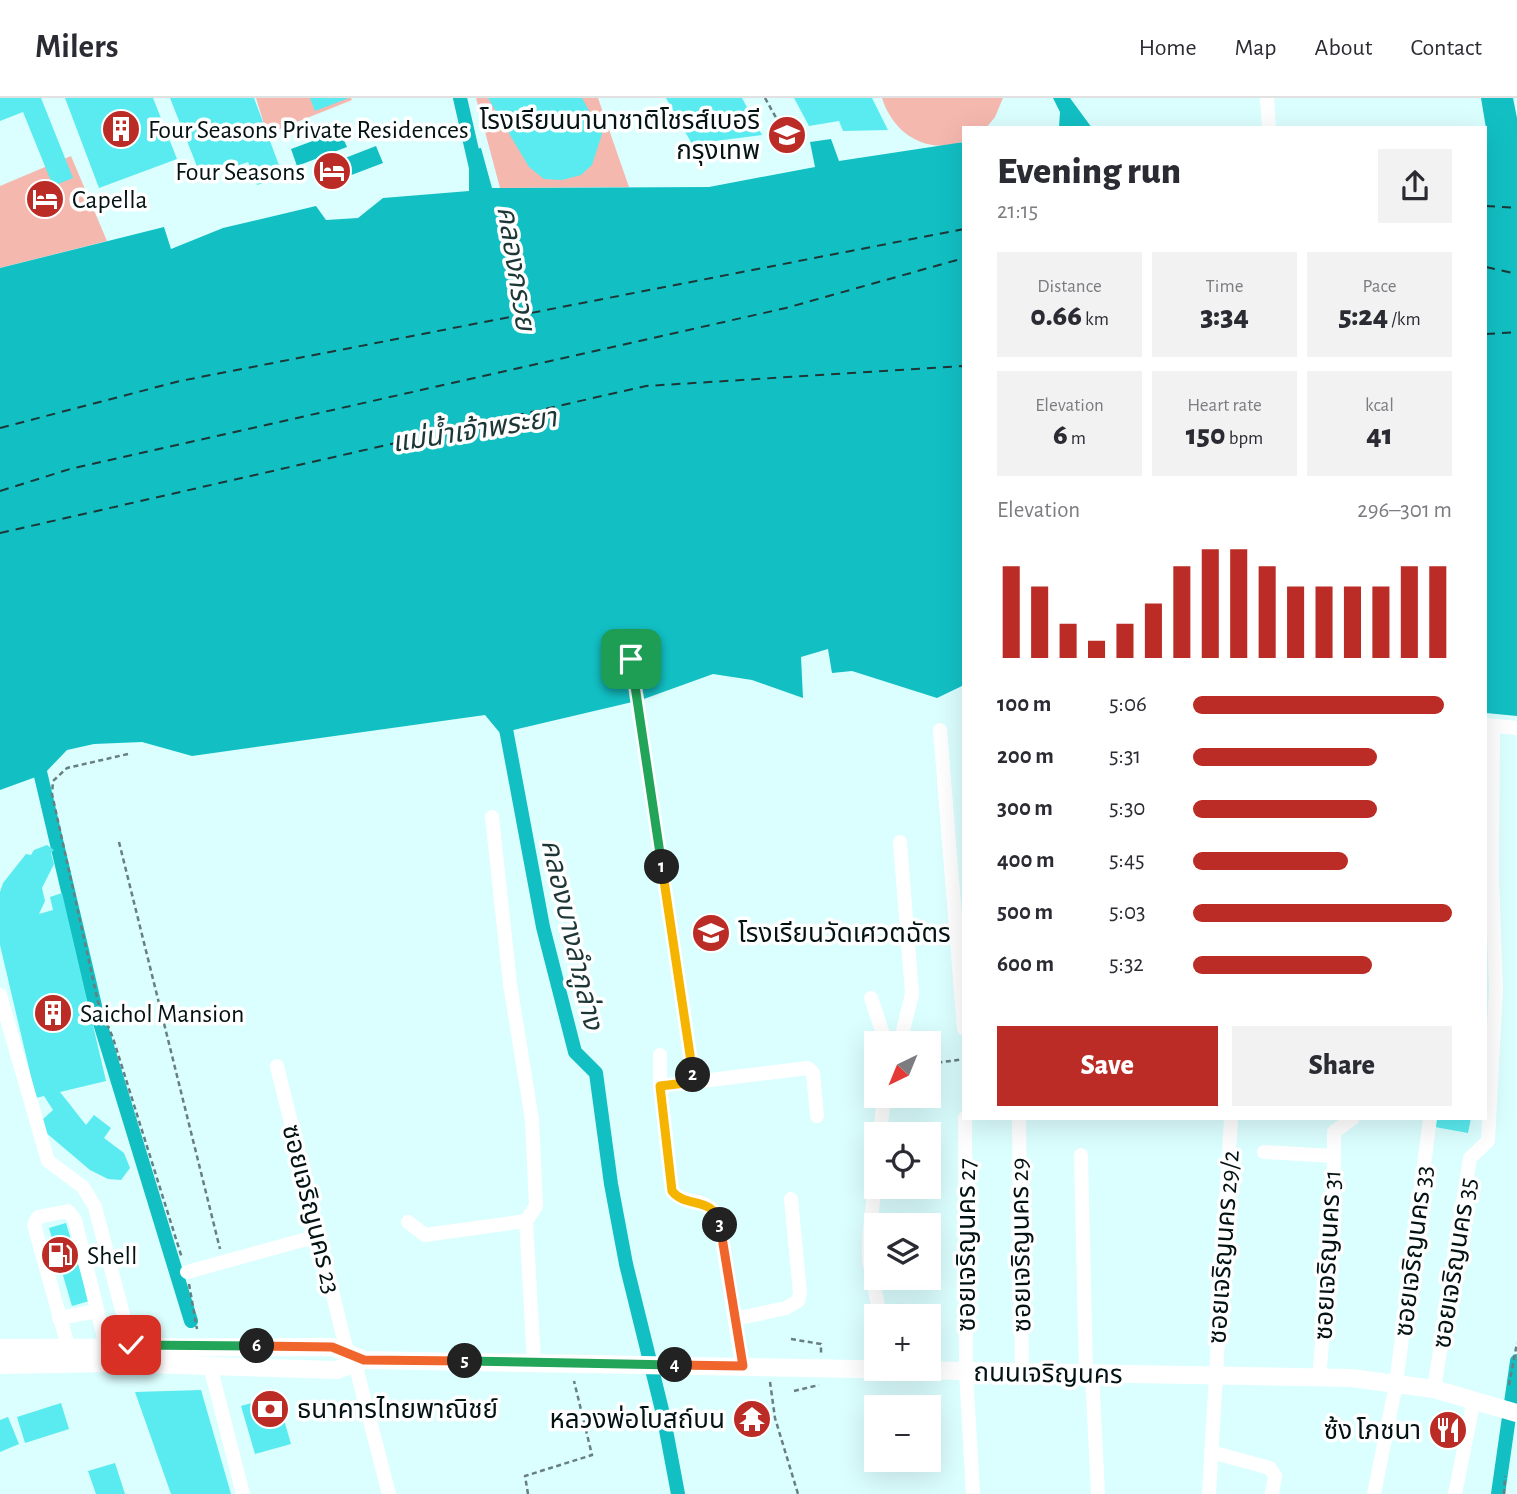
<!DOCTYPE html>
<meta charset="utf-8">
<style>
:root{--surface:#fff;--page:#f2f2f3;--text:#2b2b33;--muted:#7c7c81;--line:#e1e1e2;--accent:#ba2c25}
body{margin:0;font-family:"Alegreya Sans","Noto Sans Thai",sans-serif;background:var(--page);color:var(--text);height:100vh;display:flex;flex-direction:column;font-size:26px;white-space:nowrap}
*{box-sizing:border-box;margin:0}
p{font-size:23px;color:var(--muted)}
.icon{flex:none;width:38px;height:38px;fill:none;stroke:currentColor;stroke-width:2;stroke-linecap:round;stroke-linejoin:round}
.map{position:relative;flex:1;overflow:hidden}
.sheet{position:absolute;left:962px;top:28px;width:525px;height:994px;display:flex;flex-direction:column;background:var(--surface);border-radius:0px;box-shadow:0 7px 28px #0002}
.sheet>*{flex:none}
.needle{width:46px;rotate:223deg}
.buttons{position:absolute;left:864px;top:933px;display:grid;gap:14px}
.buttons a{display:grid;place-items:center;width:77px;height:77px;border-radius:0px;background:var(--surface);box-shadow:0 7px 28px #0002;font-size:35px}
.pin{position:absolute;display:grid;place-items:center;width:60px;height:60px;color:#fff;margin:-30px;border-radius:14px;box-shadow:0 4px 10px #0006}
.km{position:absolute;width:35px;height:35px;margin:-18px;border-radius:50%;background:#222;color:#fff;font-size:19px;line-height:35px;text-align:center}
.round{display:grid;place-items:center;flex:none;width:74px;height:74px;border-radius:0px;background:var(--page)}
.head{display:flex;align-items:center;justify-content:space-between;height:119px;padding:0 35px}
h1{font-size:38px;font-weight:800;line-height:52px}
.stats{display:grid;grid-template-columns:repeat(3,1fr);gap:10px;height:119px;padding:7px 35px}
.stats div{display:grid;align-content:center;border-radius:0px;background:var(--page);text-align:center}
.stats b{font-size:30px;font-weight:800}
.stats small{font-size:19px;font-weight:400}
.stats p{font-size:19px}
.chart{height:196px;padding:14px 35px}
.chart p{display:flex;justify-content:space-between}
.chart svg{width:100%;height:126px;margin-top:7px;stroke:var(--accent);stroke-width:6}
.button{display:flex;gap:14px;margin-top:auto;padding:14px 35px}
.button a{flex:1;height:80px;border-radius:0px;background:var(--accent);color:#fff;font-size:28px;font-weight:800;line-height:80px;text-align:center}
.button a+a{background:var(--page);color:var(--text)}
ul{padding:0 35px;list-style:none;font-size:23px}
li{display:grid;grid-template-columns:112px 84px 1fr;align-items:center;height:52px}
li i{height:18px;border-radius:9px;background:var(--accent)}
header{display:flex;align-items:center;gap:42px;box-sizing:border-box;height:98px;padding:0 35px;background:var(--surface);border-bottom:2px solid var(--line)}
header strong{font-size:33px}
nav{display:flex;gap:38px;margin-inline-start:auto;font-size:24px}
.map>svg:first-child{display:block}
</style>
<header>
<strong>Milers</strong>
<nav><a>Home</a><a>Map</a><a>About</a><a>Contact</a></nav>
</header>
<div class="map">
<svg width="1517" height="1396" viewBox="0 0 1517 1396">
<rect width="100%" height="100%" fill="#dbfefe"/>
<path fill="#f5b8af" d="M256 0H351L352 2 267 36Z
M476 0H598L629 89 500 90Z
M882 0H1003L995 19 986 30H964V43C928 58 893 36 882 0Z
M71 58 107 143 0 170V88Z"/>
<path fill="#12c0c4" d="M1053 0H1070L1092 30H1055L1059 29 1060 14Z
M1481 0H1513L1517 20V618L1486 615V30Z
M340 33 347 49 297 68 291 51Z
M831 41 839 63 964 44V587L937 600 852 573 832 575 828 551 801 559 803 600 752 582 713 576 641 602 500 635 485 617 192 658 142 644 94 646 67 652 44 676 0 692V170L164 129 171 151 223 130 316 108 326 122 358 120 383 100 469 93V52L481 50 492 90 709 89 815 69 810 44Z
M376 48 383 65 333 84 327 67Z"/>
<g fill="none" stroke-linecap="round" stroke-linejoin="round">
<path stroke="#12c0c4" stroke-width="14" d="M460 0 476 70
M503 615 543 829 575 954 596 975 611 1086 626 1166 663 1316 678 1396
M37 661 96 912 191 1223
M1498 1396 1517 1263"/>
<path stroke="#1d3636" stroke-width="2" stroke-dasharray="9 7" stroke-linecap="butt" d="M1486 108 1517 110
M1486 169 1517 176
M1486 236 1517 234
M0 330 180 283 964 131
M0 393 70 371 786 210 964 160
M0 435 646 288 964 268"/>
</g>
<path fill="#59ebef" d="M0 0H41L73 80 53 88 23 14 0 23Z
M65 0H153L177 61 99 90Z
M170 0H254L283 78 257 87 248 64 202 81Z
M310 0H349L315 13Z
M488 0H582L602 36 592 67 581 77 562 82 544 81 529 69Z
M666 0H742L762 37 692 46Z
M794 0H872L888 32 843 33 839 23 809 28Z
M47 747 54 752 51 755 54 766 42 790 45 803 39 816 53 812 50 799 62 795 106 983 60 994 86 1027 94 1017 111 1030 104 1040 124 1055 130 1070 121 1082 108 1081 90 1072 44 1033 42 1022 53 1012 44 998 36 1000 0 847V794L3 785 26 756 31 757 34 752Z
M1437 1020H1471L1468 1035 1435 1029Z
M66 1125 89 1203 72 1208 49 1130Z
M201 1292 231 1396H171L135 1294Z
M277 1298 291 1346 255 1356 241 1308Z
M61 1305 69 1331 25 1345 17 1319Z
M8 1319 19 1346 0 1354V1322Z
M115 1365 125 1396H96L88 1373Z"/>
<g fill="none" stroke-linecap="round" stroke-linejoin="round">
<path stroke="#677f80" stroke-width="2.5" stroke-dasharray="5 3.5" stroke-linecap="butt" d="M765 0 793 50
M631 561 679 883
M623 563 640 560
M128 656 67 670 53 683 52 696 98 904 113 940 182 1160
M119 744 220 1151
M929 966 964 961
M189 1186 197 1231
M791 1241 821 1246V1256
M770 1284 775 1320 798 1396
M1509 1287 1517 1245
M794 1293 819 1287
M528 1396 525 1378 592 1357 574 1283
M1504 1396 1505 1378"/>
<path stroke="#fff" stroke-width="14" d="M1267 0 1269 30
M1486 627 1517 630
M940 632 964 931
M492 719 510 886 532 1022 536 1108 526 1123
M900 744 912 896 900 945
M0 897 48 1063 83 1089 95 1109 131 1247
M871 900 886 945
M660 957V988L672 1093C686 1110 707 1095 719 1122L742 1268
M277 968 347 1254
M694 984 808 970 813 975 817 1018
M660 988 694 984 681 897
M965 1020 966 1274 973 1396
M1019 1020 1022 1273
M880 1036 884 998
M1264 1054 1333 1058
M1081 1057 1086 1275
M877 1066 869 1141V1163L880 1218
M408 1124 425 1137 526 1123 534 1264
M187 1174 318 1138
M59 1220 97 1213
M735 1221 786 1210 798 1203 800 1195 791 1101
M68 1248 34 1127 38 1119 68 1113 75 1122 106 1248
M355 1265 389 1396
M210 1268 243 1396
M1092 1275 1098 1396
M1319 1280 1334 1110V1034L1353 1020
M1434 1291 1470 1060 1488 1043 1496 891 1492 779 1493 628
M1211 1354 1270 1370 1275 1378 1272 1396
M1209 1396 1231 1020
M1374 1396 1396 1286 1430 1020
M1455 1396 1474 1301"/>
<path stroke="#fff" stroke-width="18" d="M0 1250 332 1249 364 1262
M0 1267 114 1265 337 1272 364 1262 1351 1280 1434 1291 1517 1315"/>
</g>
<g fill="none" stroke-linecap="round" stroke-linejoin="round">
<defs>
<path id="split-1" d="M631 561 662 769"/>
<path id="split-2" d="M662 769 693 977"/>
<path id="split-3" d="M693 977 694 984 660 988 672 1093C686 1111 714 1097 720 1127"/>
<path id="split-4" d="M675 1267 743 1268 720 1127"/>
<path id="split-5" d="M465 1263 675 1267"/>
<path id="split-6" d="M257 1248 332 1249 364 1262 465 1263"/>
<path id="split-7" d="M131 1247 257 1248"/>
</defs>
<use href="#split-1" stroke="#fff" stroke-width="14"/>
<use href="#split-2" stroke="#fff" stroke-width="14"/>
<use href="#split-3" stroke="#fff" stroke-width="14"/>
<use href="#split-4" stroke="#fff" stroke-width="14"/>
<use href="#split-5" stroke="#fff" stroke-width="14"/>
<use href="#split-6" stroke="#fff" stroke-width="14"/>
<use href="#split-7" stroke="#fff" stroke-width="14"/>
<use href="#split-1" stroke="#22a559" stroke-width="9"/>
<use href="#split-2" stroke="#f5b400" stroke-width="9"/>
<use href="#split-3" stroke="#f5b400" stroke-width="9"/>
<use href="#split-4" stroke="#f0652b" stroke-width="9"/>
<use href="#split-5" stroke="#22a559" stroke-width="9"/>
<use href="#split-6" stroke="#f0652b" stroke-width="9"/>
<use href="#split-7" stroke="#22a559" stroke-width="9"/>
</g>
<defs>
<symbol id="building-disc" viewBox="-11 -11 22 22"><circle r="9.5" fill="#ba2c25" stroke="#fff"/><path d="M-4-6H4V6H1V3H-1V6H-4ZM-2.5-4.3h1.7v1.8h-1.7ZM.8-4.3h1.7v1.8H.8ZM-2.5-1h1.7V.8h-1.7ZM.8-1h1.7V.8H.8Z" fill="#fff"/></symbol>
<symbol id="school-disc" viewBox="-11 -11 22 22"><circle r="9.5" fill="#ba2c25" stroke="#fff"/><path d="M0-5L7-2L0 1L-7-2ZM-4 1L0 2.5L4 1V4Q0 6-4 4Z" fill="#fff"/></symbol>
<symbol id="hotel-disc" viewBox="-11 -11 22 22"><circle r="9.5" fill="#ba2c25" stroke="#fff"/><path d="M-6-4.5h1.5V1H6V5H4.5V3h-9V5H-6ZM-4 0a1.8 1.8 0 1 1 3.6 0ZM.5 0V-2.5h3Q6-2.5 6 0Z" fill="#fff"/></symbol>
<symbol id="fuel-disc" viewBox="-11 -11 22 22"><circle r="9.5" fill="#ba2c25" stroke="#fff"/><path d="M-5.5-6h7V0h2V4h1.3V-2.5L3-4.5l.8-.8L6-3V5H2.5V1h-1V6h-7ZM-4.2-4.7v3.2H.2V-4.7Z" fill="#fff"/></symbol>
<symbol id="bank-disc" viewBox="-11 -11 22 22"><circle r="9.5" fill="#ba2c25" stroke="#fff"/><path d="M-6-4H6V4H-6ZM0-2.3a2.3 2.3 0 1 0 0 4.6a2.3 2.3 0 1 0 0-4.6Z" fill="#fff"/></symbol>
<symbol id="temple-disc" viewBox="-11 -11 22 22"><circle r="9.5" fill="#ba2c25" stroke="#fff"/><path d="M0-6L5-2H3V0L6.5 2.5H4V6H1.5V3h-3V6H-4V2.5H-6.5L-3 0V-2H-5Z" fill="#fff"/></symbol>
<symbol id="restaurant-disc" viewBox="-11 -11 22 22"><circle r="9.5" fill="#ba2c25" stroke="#fff"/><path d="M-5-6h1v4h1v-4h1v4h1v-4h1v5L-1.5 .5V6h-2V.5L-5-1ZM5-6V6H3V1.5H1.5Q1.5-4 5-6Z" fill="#fff"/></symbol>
</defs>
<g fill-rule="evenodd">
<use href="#building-disc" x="99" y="9" width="44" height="44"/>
<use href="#school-disc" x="765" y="15" width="44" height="44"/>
<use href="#hotel-disc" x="310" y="51" width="44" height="44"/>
<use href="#hotel-disc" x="23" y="79" width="44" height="44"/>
<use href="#school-disc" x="689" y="813" width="44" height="44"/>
<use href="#building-disc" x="31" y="893" width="44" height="44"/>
<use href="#fuel-disc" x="38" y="1135" width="44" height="44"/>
<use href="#bank-disc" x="248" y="1289" width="44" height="44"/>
<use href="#temple-disc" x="730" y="1299" width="44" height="44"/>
<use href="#restaurant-disc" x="1426" y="1310" width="44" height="44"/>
</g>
<g text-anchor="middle" stroke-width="7" stroke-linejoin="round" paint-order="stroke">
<g font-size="26" fill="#031213" stroke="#fff" text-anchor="start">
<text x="760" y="31" text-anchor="end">โรงเรียนนานาชาติโชรส์เบอรี<tspan x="760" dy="30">กรุงเทพ</tspan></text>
<text x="148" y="40">Four Seasons Private Residences</text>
<text x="305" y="82" text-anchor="end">Four Seasons</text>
<text x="72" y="110">Capella</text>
<text x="738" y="844">โรงเรียนวัดเศวตฉัตร</text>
<text x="80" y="924">Saichol Mansion</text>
<text x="87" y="1166">Shell</text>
<text x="297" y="1320">ธนาคารไทยพาณิชย์</text>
<text x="725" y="1330" text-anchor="end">หลวงพ่อโบสถ์บน</text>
<text x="1421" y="1341" text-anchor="end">ซ้ง โภชนา</text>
</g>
<g font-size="26" fill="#031213" stroke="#fff">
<text transform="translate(312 1111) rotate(76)" y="9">ซอยเจริญนคร 23</text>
<text transform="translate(966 1147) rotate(-90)" y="9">ซอยเจริญนคร 27</text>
<text transform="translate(1020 1147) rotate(-91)" y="9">ซอยเจริญนคร 29</text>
<text transform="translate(1223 1149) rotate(-86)" y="9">ซอยเจริญนคร 29/2</text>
<text transform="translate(1413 1153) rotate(-83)" y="9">ซอยเจริญนคร 33</text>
<text transform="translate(1327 1157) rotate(-87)" y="9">ซอยเจริญนคร 31</text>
<text transform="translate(1454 1165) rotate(-81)" y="9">ซอยเจริญนคร 35</text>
<text transform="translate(1048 1275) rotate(1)" y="9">ถนนเจริญนคร</text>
</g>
<g font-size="28" font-style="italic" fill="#1d3636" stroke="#fff">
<text transform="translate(517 170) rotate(81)" y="10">คลองกรวย</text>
<text transform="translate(474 331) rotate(-9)" y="10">แม่น้ำเจ้าพระยา</text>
<text transform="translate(573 836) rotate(77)" y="10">คลองบางลำภูล่าง</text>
</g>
</g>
</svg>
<div class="buttons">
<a><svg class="needle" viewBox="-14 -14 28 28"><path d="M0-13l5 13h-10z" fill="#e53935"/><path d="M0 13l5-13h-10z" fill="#7c7c81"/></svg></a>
<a><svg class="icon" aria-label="locate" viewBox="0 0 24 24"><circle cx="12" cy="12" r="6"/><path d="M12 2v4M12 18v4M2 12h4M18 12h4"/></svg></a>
<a><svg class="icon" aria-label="layers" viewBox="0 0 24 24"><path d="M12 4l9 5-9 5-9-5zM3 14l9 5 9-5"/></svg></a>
<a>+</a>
<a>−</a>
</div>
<div class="pin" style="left:631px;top:561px;background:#1e9e55"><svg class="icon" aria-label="arrive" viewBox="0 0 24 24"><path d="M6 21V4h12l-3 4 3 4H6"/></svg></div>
<div class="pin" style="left:131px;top:1247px;background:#d93025"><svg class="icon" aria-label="check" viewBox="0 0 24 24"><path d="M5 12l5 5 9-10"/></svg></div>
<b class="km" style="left:662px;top:769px">1</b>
<b class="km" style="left:693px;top:977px">2</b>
<b class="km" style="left:720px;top:1127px">3</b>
<b class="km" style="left:675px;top:1267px">4</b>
<b class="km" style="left:465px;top:1263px">5</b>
<b class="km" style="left:257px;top:1248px">6</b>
<section class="sheet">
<div class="head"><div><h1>Evening run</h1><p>21:15</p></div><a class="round"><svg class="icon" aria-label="share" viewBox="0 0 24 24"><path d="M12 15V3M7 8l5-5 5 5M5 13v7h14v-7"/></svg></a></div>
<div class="stats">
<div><p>Distance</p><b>0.66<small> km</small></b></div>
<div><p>Time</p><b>3:34</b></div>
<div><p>Pace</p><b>5:24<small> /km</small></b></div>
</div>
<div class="stats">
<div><p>Elevation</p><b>6<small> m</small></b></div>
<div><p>Heart rate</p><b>150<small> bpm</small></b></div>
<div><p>kcal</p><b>41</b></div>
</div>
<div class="chart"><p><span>Elevation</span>296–301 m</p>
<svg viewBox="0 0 160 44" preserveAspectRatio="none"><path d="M5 44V12M15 44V19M25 44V32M35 44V38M45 44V32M55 44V25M65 44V12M75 44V6M85 44V6M95 44V12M105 44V19M115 44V19M125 44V19M135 44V19M145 44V12M155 44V12"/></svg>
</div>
<ul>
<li><b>100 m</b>5:06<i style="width:97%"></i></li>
<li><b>200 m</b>5:31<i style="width:71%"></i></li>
<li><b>300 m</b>5:30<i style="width:71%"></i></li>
<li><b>400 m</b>5:45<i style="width:60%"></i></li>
<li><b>500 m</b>5:03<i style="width:100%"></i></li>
<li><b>600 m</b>5:32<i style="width:69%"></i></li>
</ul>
<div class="button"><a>Save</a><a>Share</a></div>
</section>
</div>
